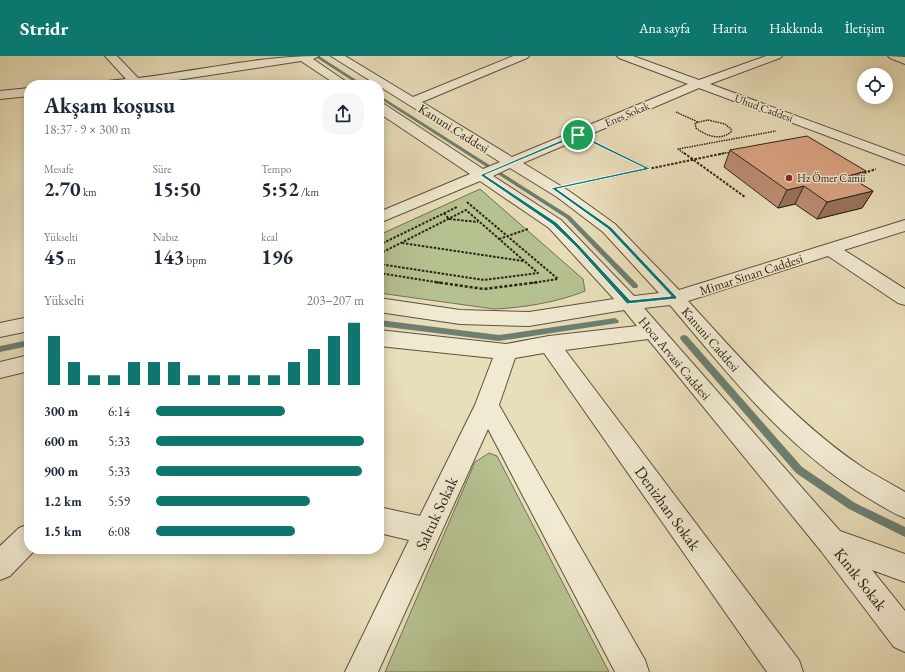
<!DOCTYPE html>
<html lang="tr">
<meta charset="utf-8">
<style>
:root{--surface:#fff;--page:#f6f6f7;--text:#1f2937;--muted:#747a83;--accent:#0f766e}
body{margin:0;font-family:"EB Garamond",serif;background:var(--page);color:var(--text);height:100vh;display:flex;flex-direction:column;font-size:15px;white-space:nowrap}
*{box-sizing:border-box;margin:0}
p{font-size:13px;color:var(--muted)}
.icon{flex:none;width:22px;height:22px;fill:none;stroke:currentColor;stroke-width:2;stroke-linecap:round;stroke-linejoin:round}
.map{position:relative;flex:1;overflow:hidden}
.panel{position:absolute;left:24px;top:24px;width:360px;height:474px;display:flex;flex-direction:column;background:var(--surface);border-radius:16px;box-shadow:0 2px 10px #0003}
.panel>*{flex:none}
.tools{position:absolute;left:857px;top:12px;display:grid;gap:8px}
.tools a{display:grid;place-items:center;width:36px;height:36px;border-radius:50%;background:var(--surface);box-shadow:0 2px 10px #0003;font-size:20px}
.pin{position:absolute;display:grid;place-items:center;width:34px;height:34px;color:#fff;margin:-17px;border:2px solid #fff;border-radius:50%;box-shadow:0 1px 4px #0007}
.round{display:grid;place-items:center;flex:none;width:42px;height:42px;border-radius:16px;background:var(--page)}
.summary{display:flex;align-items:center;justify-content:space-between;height:68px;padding:0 20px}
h1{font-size:22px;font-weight:700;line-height:30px}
.metrics{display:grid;grid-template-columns:repeat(3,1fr);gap:6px;height:68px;padding:4px 20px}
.metrics div{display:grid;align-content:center}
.metrics b{font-size:20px;font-weight:700}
.metrics small{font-size:11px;font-weight:400}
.metrics p{font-size:11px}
.chart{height:112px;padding:8px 20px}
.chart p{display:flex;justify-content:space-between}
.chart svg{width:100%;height:72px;margin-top:4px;stroke:var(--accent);stroke-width:6}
ul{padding:0 20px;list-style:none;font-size:13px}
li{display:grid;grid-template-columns:64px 48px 1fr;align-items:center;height:30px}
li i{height:10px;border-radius:5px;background:var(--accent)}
header{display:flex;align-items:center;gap:24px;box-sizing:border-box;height:56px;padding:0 20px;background:var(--accent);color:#fff}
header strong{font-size:19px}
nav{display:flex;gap:22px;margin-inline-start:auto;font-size:14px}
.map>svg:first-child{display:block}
</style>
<header>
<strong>Stridr</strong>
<nav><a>Ana sayfa</a><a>Harita</a><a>Hakkında</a><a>İletişim</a></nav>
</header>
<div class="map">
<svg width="905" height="616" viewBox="0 0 905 616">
<rect width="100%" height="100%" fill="#e9deba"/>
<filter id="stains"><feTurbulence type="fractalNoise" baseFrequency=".005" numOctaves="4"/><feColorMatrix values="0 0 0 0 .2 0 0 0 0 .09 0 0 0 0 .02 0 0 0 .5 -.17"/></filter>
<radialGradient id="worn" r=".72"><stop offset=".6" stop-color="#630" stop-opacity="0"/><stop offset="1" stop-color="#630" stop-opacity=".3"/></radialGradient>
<path fill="#b6c190" stroke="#727254" d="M480 133 583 223 585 235C559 246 522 252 494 253L379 237V179Z
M489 397 497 400 609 616H385L475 406Z"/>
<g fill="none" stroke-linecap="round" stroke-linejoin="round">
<path fill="#6d7f71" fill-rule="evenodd" d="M314 0H319L364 29H359Z
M379 39 570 160 637 228 638 230 637 232H633L566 162 379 42Z
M615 262 619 265 618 267 499 285 379 270V264L499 279Z
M684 279 687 280 802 411 855 447 905 471V481L849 453 796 417 681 284 680 282 681 280Z
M29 284V290L0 296V290Z"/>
<defs>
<path id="minor" d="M105 0H117L138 22C198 15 258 0 319 0L313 3 351 29H337L301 5 144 29H96L98 26 126 23Z
M331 0H345L413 41 513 0H529L527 2 422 46 512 101 688 28 619 2 617 0H633L699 24 766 0H782L780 2 710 28 905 100V109L699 32 523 107 569 135 615 168 679 234 905 164V175L844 194 905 233V249L898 247 828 200 688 245C743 305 797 368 865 413 878 421 892 428 905 436V462C892 457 880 449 868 442 788 394 729 319 670 249L644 252 840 475 905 498V526L872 514 905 555V596L894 591 821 495 648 283 565 294 799 604 803 616H767L544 297 515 302 499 349 645 604 649 616H615L488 373 378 616H345L409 484 379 477V451L420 460 475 349 493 302 379 290V274L506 288 549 280 637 270 624 254 529 270 460 268 379 256V242L460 254 529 256 614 243 549 172 480 125 379 167V156L470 118 379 57V47L384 48 483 113 500 106ZM510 112 557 141 603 176 659 237 634 240 561 164 493 120Z
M888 0 905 1V8L890 2Z
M29 32V40L0 43V35Z
M29 261V275L0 281V267Z
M29 299V315L0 322V306Z
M29 468V493H36L10 520 0 524V490L19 472Z"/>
</defs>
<use href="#minor" stroke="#5d5240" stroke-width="2"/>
<path stroke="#2e2318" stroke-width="1.5" stroke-dasharray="1.5 1" stroke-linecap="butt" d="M676 56 698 66
M708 64 725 68 731 73V76C720 85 706 80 696 72L695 67Z
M600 89 619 98
M685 98 678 93 776 75
M720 98 731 96"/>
<path stroke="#2e2318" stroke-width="2" stroke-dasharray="2.5 1.5" stroke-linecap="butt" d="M617 97 648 112
M684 97 745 141
M864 117 876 113
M581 127 725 97
M467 146 558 223 532 227
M444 157 449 163 478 166
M499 183 528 173
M402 187 523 205
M379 189 457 151
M379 198 466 154 538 217 484 224 379 208
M379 217 442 227"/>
<path stroke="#2e2318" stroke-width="2.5" stroke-dasharray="3 2" stroke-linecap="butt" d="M435 226 484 233 539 226"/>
<use href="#minor" fill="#f1ead2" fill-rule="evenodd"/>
</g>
<path fill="#bc8c71" stroke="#2e2318" d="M730 94 866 115 859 127 873 135 862 152 817 163 795 148 778 152 724 111Z"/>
<path fill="#99725c" stroke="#2e2318" d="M866 115 856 132 848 120Z
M804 130 795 148 778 152 787 134Z
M873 135 862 152 817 163 827 146Z"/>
<path fill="#dba383" stroke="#2e2318" d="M807 80 866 115 848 120 873 135 827 146 804 130 787 134 730 94Z"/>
<path fill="#0f766e" stroke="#fff" fill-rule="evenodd" d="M578 77 651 113 557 133 611 171 677 241V243L627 248 576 191 553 169 480 119ZM578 80 644 112 551 132 608 173 671 240 630 244 579 189 556 166 485 119Z"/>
<circle fill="#8f2418" stroke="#f1ead2" stroke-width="1.5" cx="789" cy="122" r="4"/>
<g text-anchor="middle" stroke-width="3" stroke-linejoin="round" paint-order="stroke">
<g font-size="11" fill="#2e2318" stroke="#f1ead2">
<text transform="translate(764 52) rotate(20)" y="4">Uhud Caddesi</text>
<text transform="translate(627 58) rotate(-23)" y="4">Enes Sokak</text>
</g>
<g font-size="11" fill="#2e2318" stroke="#f1ead2" text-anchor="start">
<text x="797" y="126">Hz Ömer Camii</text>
</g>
<g font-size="13" fill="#2e2318" stroke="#f1ead2">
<text transform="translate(454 72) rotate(32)" y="5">Kanuni Caddesi</text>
<text transform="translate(751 218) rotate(-18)" y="5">Mimar Sinan Caddesi</text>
<text transform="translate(711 283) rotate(49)" y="5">Kanuni Caddesi</text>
<text transform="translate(675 302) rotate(50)" y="5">Hoca Arvasi Caddesi</text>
</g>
<g font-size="16" fill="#2e2318" stroke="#f1ead2">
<text transform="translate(668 452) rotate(54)" y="6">Denizhan Sokak</text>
<text transform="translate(436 457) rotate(-65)" y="6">Saltuk Sokak</text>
<text transform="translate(861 523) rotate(52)" y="6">Kınık Sokak</text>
</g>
</g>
<rect width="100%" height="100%" filter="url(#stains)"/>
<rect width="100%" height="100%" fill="url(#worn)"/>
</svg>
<div class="tools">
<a><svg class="icon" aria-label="locate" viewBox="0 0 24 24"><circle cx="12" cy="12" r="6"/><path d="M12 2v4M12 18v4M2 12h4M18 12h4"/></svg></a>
</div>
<div class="pin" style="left:578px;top:79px;background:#1e9e55"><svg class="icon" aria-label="arrive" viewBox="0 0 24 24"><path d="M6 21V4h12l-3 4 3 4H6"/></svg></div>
<section class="panel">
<div class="summary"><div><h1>Akşam koşusu</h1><p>18:37 · 9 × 300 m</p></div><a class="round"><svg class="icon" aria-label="share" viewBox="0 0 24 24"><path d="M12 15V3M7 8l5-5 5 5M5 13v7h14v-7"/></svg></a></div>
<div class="metrics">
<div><p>Mesafe</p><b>2.70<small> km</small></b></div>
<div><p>Süre</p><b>15:50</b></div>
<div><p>Tempo</p><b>5:52<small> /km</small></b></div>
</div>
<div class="metrics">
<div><p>Yükselti</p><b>45<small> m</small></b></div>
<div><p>Nabız</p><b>143<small> bpm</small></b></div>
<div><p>kcal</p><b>196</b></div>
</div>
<div class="chart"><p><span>Yükselti</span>203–207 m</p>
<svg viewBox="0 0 160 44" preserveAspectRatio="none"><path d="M5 44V14M15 44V30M25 44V38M35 44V38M45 44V30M55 44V30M65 44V30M75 44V38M85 44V38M95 44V38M105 44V38M115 44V38M125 44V30M135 44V22M145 44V14M155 44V6"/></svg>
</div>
<ul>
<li><b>300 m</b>6:14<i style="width:62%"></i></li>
<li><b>600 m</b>5:33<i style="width:100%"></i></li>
<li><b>900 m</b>5:33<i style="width:99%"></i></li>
<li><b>1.2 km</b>5:59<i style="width:74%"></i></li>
<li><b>1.5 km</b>6:08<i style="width:67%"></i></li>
</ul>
</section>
</div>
